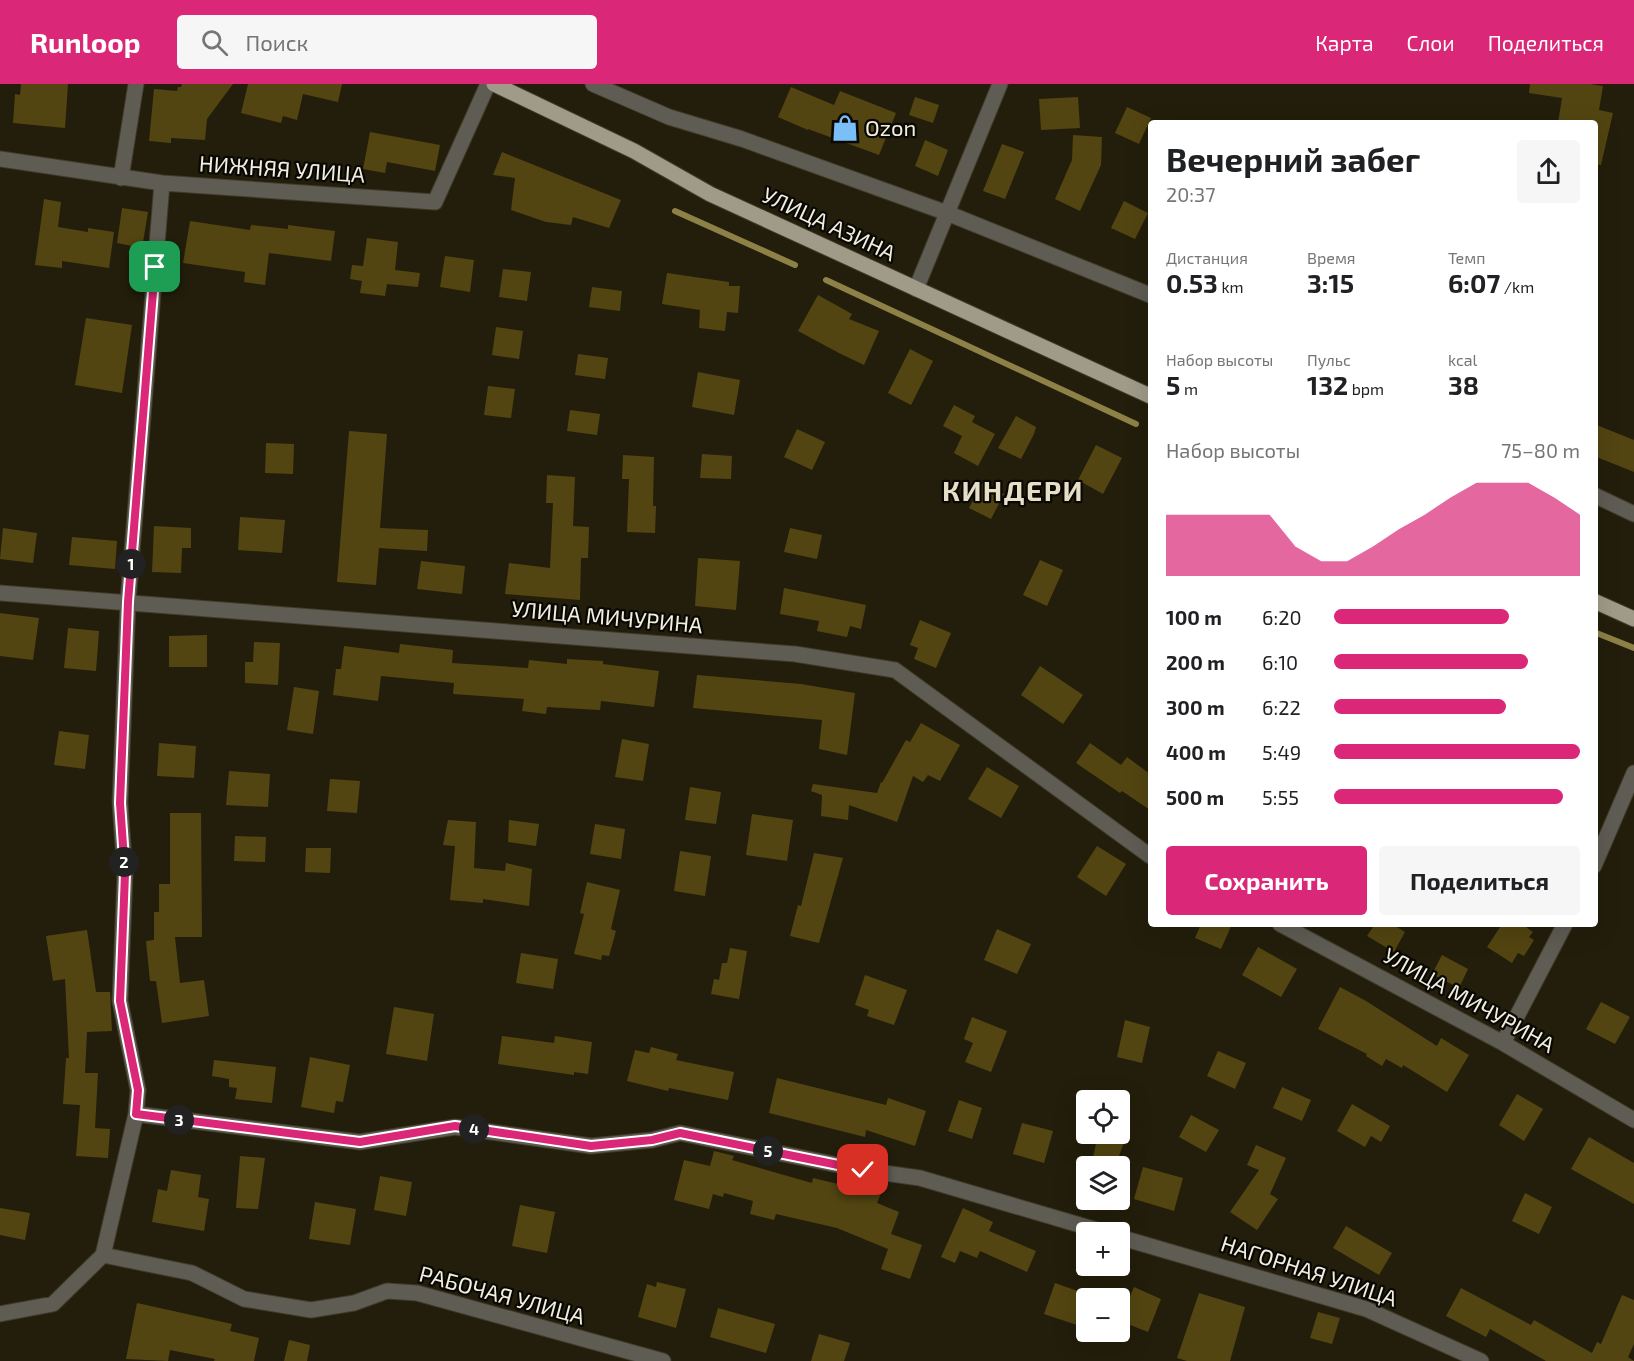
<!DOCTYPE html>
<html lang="ru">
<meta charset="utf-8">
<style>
:root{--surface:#fff;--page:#f6f6f6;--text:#202124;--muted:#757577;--accent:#db2777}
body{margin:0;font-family:"Exo 2",sans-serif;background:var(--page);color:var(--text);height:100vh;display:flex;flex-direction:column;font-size:22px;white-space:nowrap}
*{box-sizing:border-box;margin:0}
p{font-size:20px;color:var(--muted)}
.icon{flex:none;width:33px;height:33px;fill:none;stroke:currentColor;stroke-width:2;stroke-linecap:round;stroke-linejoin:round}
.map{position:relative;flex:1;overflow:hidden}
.panel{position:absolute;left:1148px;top:36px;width:450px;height:807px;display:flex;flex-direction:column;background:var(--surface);border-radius:6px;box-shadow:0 6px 24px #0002}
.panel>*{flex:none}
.tools{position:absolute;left:1076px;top:1006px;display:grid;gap:12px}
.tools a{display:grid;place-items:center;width:54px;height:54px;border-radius:6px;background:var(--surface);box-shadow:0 6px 24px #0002;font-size:30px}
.pin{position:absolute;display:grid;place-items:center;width:51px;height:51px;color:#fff;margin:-26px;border-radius:12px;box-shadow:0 3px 9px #0006}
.km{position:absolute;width:30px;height:30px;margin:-15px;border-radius:50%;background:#222;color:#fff;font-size:16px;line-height:30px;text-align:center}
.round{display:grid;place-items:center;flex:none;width:63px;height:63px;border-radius:6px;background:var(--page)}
.head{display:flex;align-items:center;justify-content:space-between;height:102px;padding:0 18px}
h1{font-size:33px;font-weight:700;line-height:45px}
.metrics{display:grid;grid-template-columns:repeat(3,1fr);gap:9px;height:102px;padding:6px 18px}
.metrics div{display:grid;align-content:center}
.metrics b{font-size:26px;font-weight:700}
.metrics small{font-size:16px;font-weight:400}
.metrics p{font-size:16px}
.chart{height:168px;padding:12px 18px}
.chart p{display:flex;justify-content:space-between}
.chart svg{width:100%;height:108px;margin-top:6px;fill:var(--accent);opacity:.7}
.button{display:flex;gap:12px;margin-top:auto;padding:12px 18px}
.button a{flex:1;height:69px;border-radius:6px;background:var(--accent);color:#fff;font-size:24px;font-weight:700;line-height:69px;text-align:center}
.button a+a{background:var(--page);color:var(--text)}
ul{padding:0 18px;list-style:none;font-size:20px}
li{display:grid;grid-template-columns:96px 72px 1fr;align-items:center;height:45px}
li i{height:15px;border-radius:8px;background:var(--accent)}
header{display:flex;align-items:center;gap:36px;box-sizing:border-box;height:84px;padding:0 30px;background:var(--accent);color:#fff}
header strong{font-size:28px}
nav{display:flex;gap:33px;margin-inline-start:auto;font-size:21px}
.search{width:420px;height:54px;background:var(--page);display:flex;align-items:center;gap:15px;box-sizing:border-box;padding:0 21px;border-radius:6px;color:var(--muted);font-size:22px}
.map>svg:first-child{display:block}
</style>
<header>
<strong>Runloop</strong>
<div class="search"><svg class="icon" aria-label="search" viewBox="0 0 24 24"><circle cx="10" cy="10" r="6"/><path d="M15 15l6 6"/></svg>Поиск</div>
<nav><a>Карта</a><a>Слои</a><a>Поделиться</a></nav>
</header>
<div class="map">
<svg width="1634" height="1277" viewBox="0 0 1634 1277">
<rect width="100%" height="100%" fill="#231e0b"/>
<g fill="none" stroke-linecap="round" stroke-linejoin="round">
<path stroke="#8d8147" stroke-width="6" d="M675 127 795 181
M826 196 1136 340
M1594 548 1634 564"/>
</g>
<path fill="#524511" d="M21 0H68L65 44 13 39 15 10 20 11Z
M182 0H233L207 35 205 56 171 54V59L149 57 154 5 177 7 178 3H181Z
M248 0H342L338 18 303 10 297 36 283 32 281 39 241 29Z
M1530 0H1590L1603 2 1599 26 1613 29 1601 81 1594 80V39H1558L1562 14 1529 9Z
M791 3 834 21 840 7 896 29 879 71 808 45V46L778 33Z
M915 13 939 21 933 39 909 31Z
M1078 13 1080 44 1041 46 1039 15Z
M1127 23 1151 34 1139 60 1115 49Z
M370 48 440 61 435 87 387 78 385 89 363 85Z
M1073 51 1102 53 1101 81 1080 127 1055 115 1072 76Z
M925 56 948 66 938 92 915 82Z
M1002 60 1024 68 1005 115 983 107Z
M502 68 621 116 609 144 573 133 571 141 546 138 511 126 515 94 493 91Z
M44 115 61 118 58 143 88 148V144L114 148 109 184 62 177V184L35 181Z
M1124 117 1148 129 1135 155 1111 144Z
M122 124 148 128 142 164 117 159Z
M190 137 250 146 251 141 288 145V141L335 147 331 177 269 169 265 201 244 198 245 188 183 179Z
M367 154 398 158 395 186 420 189 418 203 387 200 385 212 360 209 362 197 350 195 352 181 363 182Z
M445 172 474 176 470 208 440 203Z
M503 185 531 188 527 217 499 213Z
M667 189 729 198V202H740L738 229 727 228 725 247 699 244 700 226 662 220Z
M592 203 622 207 620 227 589 223Z
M818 211 852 230 849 235 879 247 864 281 839 269 798 247Z
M86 234 132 241 122 309 75 301Z
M496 243 523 247 519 275 492 271Z
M910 265 933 277 911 321 888 309Z
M578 270 608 274 605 295 575 291Z
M698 288 740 296 734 331 692 323Z
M488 302 515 305 511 334 484 331Z
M954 321 975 332 972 338 995 350 978 382 954 369 962 352 943 342Z
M570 326 600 330 597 351 567 347Z
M1016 332 1036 343 1034 350 1021 375 998 364Z
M1594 340 1634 356V388L1594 372Z
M797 345 825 358 812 386 784 373Z
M349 347 387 350 380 444 428 446 427 467 379 464 376 501 337 498Z
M266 359 294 360 293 390 265 389Z
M1096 361 1122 374 1103 410 1078 396Z
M702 370 732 372 731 395 700 394Z
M623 371 654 373 653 422H656L655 449 627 448 629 395H622Z
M547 391 575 393 573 442 589 443 588 474H581L580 516 505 510 509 479 550 484 553 419H546Z
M982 399 1004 410 991 435 969 424Z
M240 433 285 436 282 469 238 466Z
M154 442 191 444V464H182L181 489 152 488Z
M3 444 37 449 33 479 0 475Z
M790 444 822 451 817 475 784 468Z
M72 453 117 457 115 485 69 481Z
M698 474 740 477 736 526 695 522Z
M1040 476 1063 486 1047 522 1023 511Z
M421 477 465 482 462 510 417 505Z
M784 504 866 521 861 545 850 542 847 553 817 547 819 537 780 530Z
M0 529 39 534 33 576 0 572Z
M920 536 951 549 936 584 914 575 918 564 910 561Z
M68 544 99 547 96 587 64 584Z
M207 551V583H169V552Z
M254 558 280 559 278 601 245 599V578H253Z
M400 560 453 566 452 579 528 584 529 576 567 580V575L603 577V580L659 587 654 623 601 617 600 626 547 623 546 630 522 627 524 615 453 610 454 599 381 592 378 617 333 611 336 585H341L344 562 399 569Z
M1040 582 1083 611 1063 640 1021 611Z
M697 591 801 600 855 609 847 671 819 665 822 636 693 624Z
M294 603 319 607 313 650 287 646Z
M921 639 960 661 940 697 928 691 923 698 913 692 897 738 849 721 848 736 821 732 822 711 811 707 813 700 877 709 881 698 882 699 906 656 910 658Z
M59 647 89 651 85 685 54 681Z
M622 655 649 660 643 697 615 693Z
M159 659 196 662 194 694 157 692Z
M1090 659 1121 681 1127 673 1150 690V726L1122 707 1120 709 1076 679Z
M987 683 1019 702 1001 734 968 715Z
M229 687 270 690 268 723 226 721Z
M330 695 360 697 357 729 327 727Z
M690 703 721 708 716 740 685 736Z
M170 729H201L202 853H175L180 899 204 896 209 932 162 939 156 897H150L146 857 154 856V828H159V800H170Z
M752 730 793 736 787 777 746 771Z
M448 736 476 738 474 784 505 787 506 779 532 785 529 822 483 815V819L450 816 455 762 443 761Z
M509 736 539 740 536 762 508 758Z
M595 740 625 745 621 775 590 770Z
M235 752 266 753 265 778 234 777Z
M1097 762 1126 780 1106 812 1077 793Z
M306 764H331L330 789 305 788Z
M680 767 711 772 705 812 674 807Z
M814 769 843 774 819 859 790 852 798 821 801 822Z
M587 798 620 806 611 845 616 847 609 872 602 871 601 876 574 870 584 830 580 829Z
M1201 840H1232L1221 865 1195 854Z
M1375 840H1392L1405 848 1394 868 1367 852Z
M1502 840H1522L1533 848 1529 853 1534 856 1524 872 1518 869 1512 879 1487 863Z
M997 845 1031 860 1017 890 984 876Z
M87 846 96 908H110L112 947 87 948 85 989H98L95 1044 110 1045 108 1074 76 1072 80 1021 63 1020 66 974H69L65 895 53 897 46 852Z
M1258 863 1297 885 1281 913 1242 891Z
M730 864 747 867 739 915 711 910 714 895 719 896 722 879H727Z
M521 869 558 875 553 905 516 899Z
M1442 871 1468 885 1459 904 1432 890Z
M865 891 907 906 894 941 867 932 869 926 855 921Z
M1340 903 1366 917 1437 962 1441 954 1469 971 1447 1008 1403 981 1402 984 1386 975 1382 982 1366 972 1367 970 1318 945Z
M1601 918 1630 933 1615 960 1586 945Z
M394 923 434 930 427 977 386 970Z
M972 933 1007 947 991 988 965 978 973 959 964 955Z
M1125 936 1150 943 1142 979 1117 973Z
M502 952 554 959 555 952 592 958 588 990 574 988V991L498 980Z
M651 963 678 970 676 976 734 988 728 1016 669 1004 668 1007 627 997 635 966 649 969Z
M1218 967 1246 979 1235 1005 1207 992Z
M310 973 350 981 343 1018 336 1017 334 1029 301 1023Z
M214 976 276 983 272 1019 235 1015 237 1004 229 1003V995L212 992Z
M777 994 886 1021 888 1014 926 1027 915 1062 866 1046 865 1053 769 1029Z
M1282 1003 1311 1016 1302 1037 1273 1024Z
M1517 1010 1543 1025 1524 1057 1499 1041Z
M959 1016 982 1024 972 1055 948 1047Z
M1352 1020 1390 1042 1381 1058 1371 1052 1365 1063 1337 1047Z
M1191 1031 1219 1046 1206 1068 1179 1053Z
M1022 1039 1053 1047 1044 1079 1013 1070Z
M1098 1050H1127L1115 1083H1091Z
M1589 1053 1634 1079V1120L1571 1085Z
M1256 1061 1286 1074 1270 1110 1278 1115 1257 1146 1230 1128 1259 1086 1247 1081Z
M714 1067 734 1072 732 1076 812 1099 813 1094 863 1106 865 1102 881 1109 877 1119 899 1128 891 1150 922 1161 910 1195 881 1185 888 1165 837 1144 776 1130 774 1136 750 1130 753 1117 724 1109 723 1113 713 1110 709 1125 674 1116 684 1076 710 1082Z
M240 1072 265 1074 258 1125 236 1124Z
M1143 1083 1183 1094 1174 1127 1134 1115Z
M171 1086 201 1091 198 1113 209 1115 204 1147 152 1138 158 1105 167 1107Z
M380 1092 412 1098 406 1132 374 1126Z
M1525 1109 1552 1123 1539 1150 1512 1137Z
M315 1118 356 1125 350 1161 309 1155Z
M520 1121 555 1128 547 1169 512 1162Z
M0 1124 30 1129 25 1156 0 1151Z
M963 1124 993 1138 989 1147 1036 1167 1027 1188 980 1167 977 1174 960 1167 955 1179 941 1173Z
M1346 1142 1392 1169 1379 1191 1333 1164Z
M657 1198 686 1205 676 1244 638 1233 647 1200 656 1203Z
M1055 1199 1086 1210V1244L1044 1230Z
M1134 1203 1161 1215 1148 1248 1120 1237Z
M1461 1204 1531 1241 1534 1236 1592 1269 1597 1258 1601 1260 1622 1211 1634 1216V1260L1628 1273 1634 1277H1546L1490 1245 1486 1253 1446 1232Z
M1199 1209 1245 1223 1230 1277H1187L1177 1274Z
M137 1219 232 1240 230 1247 259 1254 254 1277H214L215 1275 170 1266 168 1277 126 1275Z
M718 1224 775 1240 766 1269 710 1253Z
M1318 1228 1340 1234 1332 1260 1310 1254Z
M819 1250 850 1259 844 1277H811Z
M289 1256 310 1261 307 1277H284Z"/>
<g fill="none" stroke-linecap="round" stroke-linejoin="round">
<defs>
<path id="minor" d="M593 0 669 33 742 55 947 129 1150 211
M0 75 162 99 435 118 488 0
M121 94 136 0
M916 205 1000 0
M1594 411 1634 430
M0 509 795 570 895 586 1150 772
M1594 782 1634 689
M1280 840 1503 959 1634 1036
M1503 959 1565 840
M136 1030 360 1058 455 1043 591 1062 652 1056 680 1049 863 1086 920 1094 1107 1149
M1119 1153 1366 1225 1481 1277
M103 1171 136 1030 138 1006 120 917 125 790 120 719 128 517 162 99
M0 1230 53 1220 103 1171 192 1189 244 1215 311 1226 354 1219 387 1207 417 1209 663 1277"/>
<path id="major" d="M494 0 634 67 710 110 1150 312
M1594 517 1634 535"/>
</defs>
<use href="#minor" stroke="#403b29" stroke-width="17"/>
<use href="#major" stroke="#403b29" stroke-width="17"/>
<use href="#minor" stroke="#5e5c53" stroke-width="15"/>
<use href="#major" stroke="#a09b88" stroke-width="15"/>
</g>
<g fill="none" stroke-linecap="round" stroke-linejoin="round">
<defs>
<path id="route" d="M155 183 128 518 120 719 125 790 120 917 138 1006 136 1030 360 1058 455 1042 591 1062 652 1056 680 1049 863 1086"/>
</defs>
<use href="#route" stroke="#fff" stroke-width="12"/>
<use href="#route" stroke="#db2777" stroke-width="8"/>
</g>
<defs>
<symbol id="shop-bare" viewBox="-9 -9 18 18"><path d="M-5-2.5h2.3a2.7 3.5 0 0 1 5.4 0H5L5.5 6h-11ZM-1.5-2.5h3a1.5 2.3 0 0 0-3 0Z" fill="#7abff8" stroke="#0a0803" stroke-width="2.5" paint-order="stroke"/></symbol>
</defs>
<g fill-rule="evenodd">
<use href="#shop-bare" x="826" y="25" width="38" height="38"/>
</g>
<g text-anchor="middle" stroke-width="4.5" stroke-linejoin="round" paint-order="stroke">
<g font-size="22" fill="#f1eee2" stroke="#0a0803" text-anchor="start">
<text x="865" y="52">Ozon</text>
</g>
<g font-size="22" fill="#f1eee2" stroke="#0a0803">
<text transform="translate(282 85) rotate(4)" y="8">НИЖНЯЯ УЛИЦА</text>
<text transform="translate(829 140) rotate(25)" y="8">УЛИЦА АЗИНА</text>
<text transform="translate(607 533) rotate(5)" y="8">УЛИЦА МИЧУРИНА</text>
<text transform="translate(1469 916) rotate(29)" y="8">УЛИЦА МИЧУРИНА</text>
<text transform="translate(1309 1187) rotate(18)" y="8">НАГОРНАЯ УЛИЦА</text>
<text transform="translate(502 1211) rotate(15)" y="8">РАБОЧАЯ УЛИЦА</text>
</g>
<g font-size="28" font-weight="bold" letter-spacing="1.5" fill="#e6dfc8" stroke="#0a0803">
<text x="1013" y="417">КИНДЕРИ</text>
</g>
</g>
</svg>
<div class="tools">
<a><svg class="icon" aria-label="locate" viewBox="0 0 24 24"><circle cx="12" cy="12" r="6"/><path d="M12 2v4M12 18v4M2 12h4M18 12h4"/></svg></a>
<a><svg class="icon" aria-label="layers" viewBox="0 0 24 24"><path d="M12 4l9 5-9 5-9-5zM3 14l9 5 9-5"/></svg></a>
<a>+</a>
<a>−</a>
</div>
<div class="pin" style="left:155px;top:183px;background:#1e9e55"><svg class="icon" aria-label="arrive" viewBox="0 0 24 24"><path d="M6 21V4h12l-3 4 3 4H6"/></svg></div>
<div class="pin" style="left:863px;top:1086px;background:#d93025"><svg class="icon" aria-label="check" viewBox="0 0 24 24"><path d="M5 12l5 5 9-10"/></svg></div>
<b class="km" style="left:131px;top:480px">1</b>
<b class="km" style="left:124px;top:778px">2</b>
<b class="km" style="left:179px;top:1036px">3</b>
<b class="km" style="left:474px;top:1045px">4</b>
<b class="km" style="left:768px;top:1067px">5</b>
<section class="panel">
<div class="head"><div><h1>Вечерний забег</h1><p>20:37</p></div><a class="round"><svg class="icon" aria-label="share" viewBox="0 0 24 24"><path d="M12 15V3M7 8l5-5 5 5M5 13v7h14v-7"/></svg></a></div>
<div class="metrics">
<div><p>Дистанция</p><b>0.53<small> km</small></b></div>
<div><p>Время</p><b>3:15</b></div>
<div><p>Темп</p><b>6:07<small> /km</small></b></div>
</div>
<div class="metrics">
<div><p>Набор высоты</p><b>5<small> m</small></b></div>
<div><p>Пульс</p><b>132<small> bpm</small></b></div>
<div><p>kcal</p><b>38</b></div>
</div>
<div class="chart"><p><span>Набор высоты</span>75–80 m</p>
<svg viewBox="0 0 160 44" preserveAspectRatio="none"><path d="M0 44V19L10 19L20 19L30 19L40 19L50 32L60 38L70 38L80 32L90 25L100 19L110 12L120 6L130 6L140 6L150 12L160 19V44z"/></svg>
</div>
<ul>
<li><b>100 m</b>6:20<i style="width:71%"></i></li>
<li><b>200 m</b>6:10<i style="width:79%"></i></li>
<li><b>300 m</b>6:22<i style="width:70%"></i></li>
<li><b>400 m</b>5:49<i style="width:100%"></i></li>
<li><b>500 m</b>5:55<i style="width:93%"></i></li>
</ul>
<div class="button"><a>Сохранить</a><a>Поделиться</a></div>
</section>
</div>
